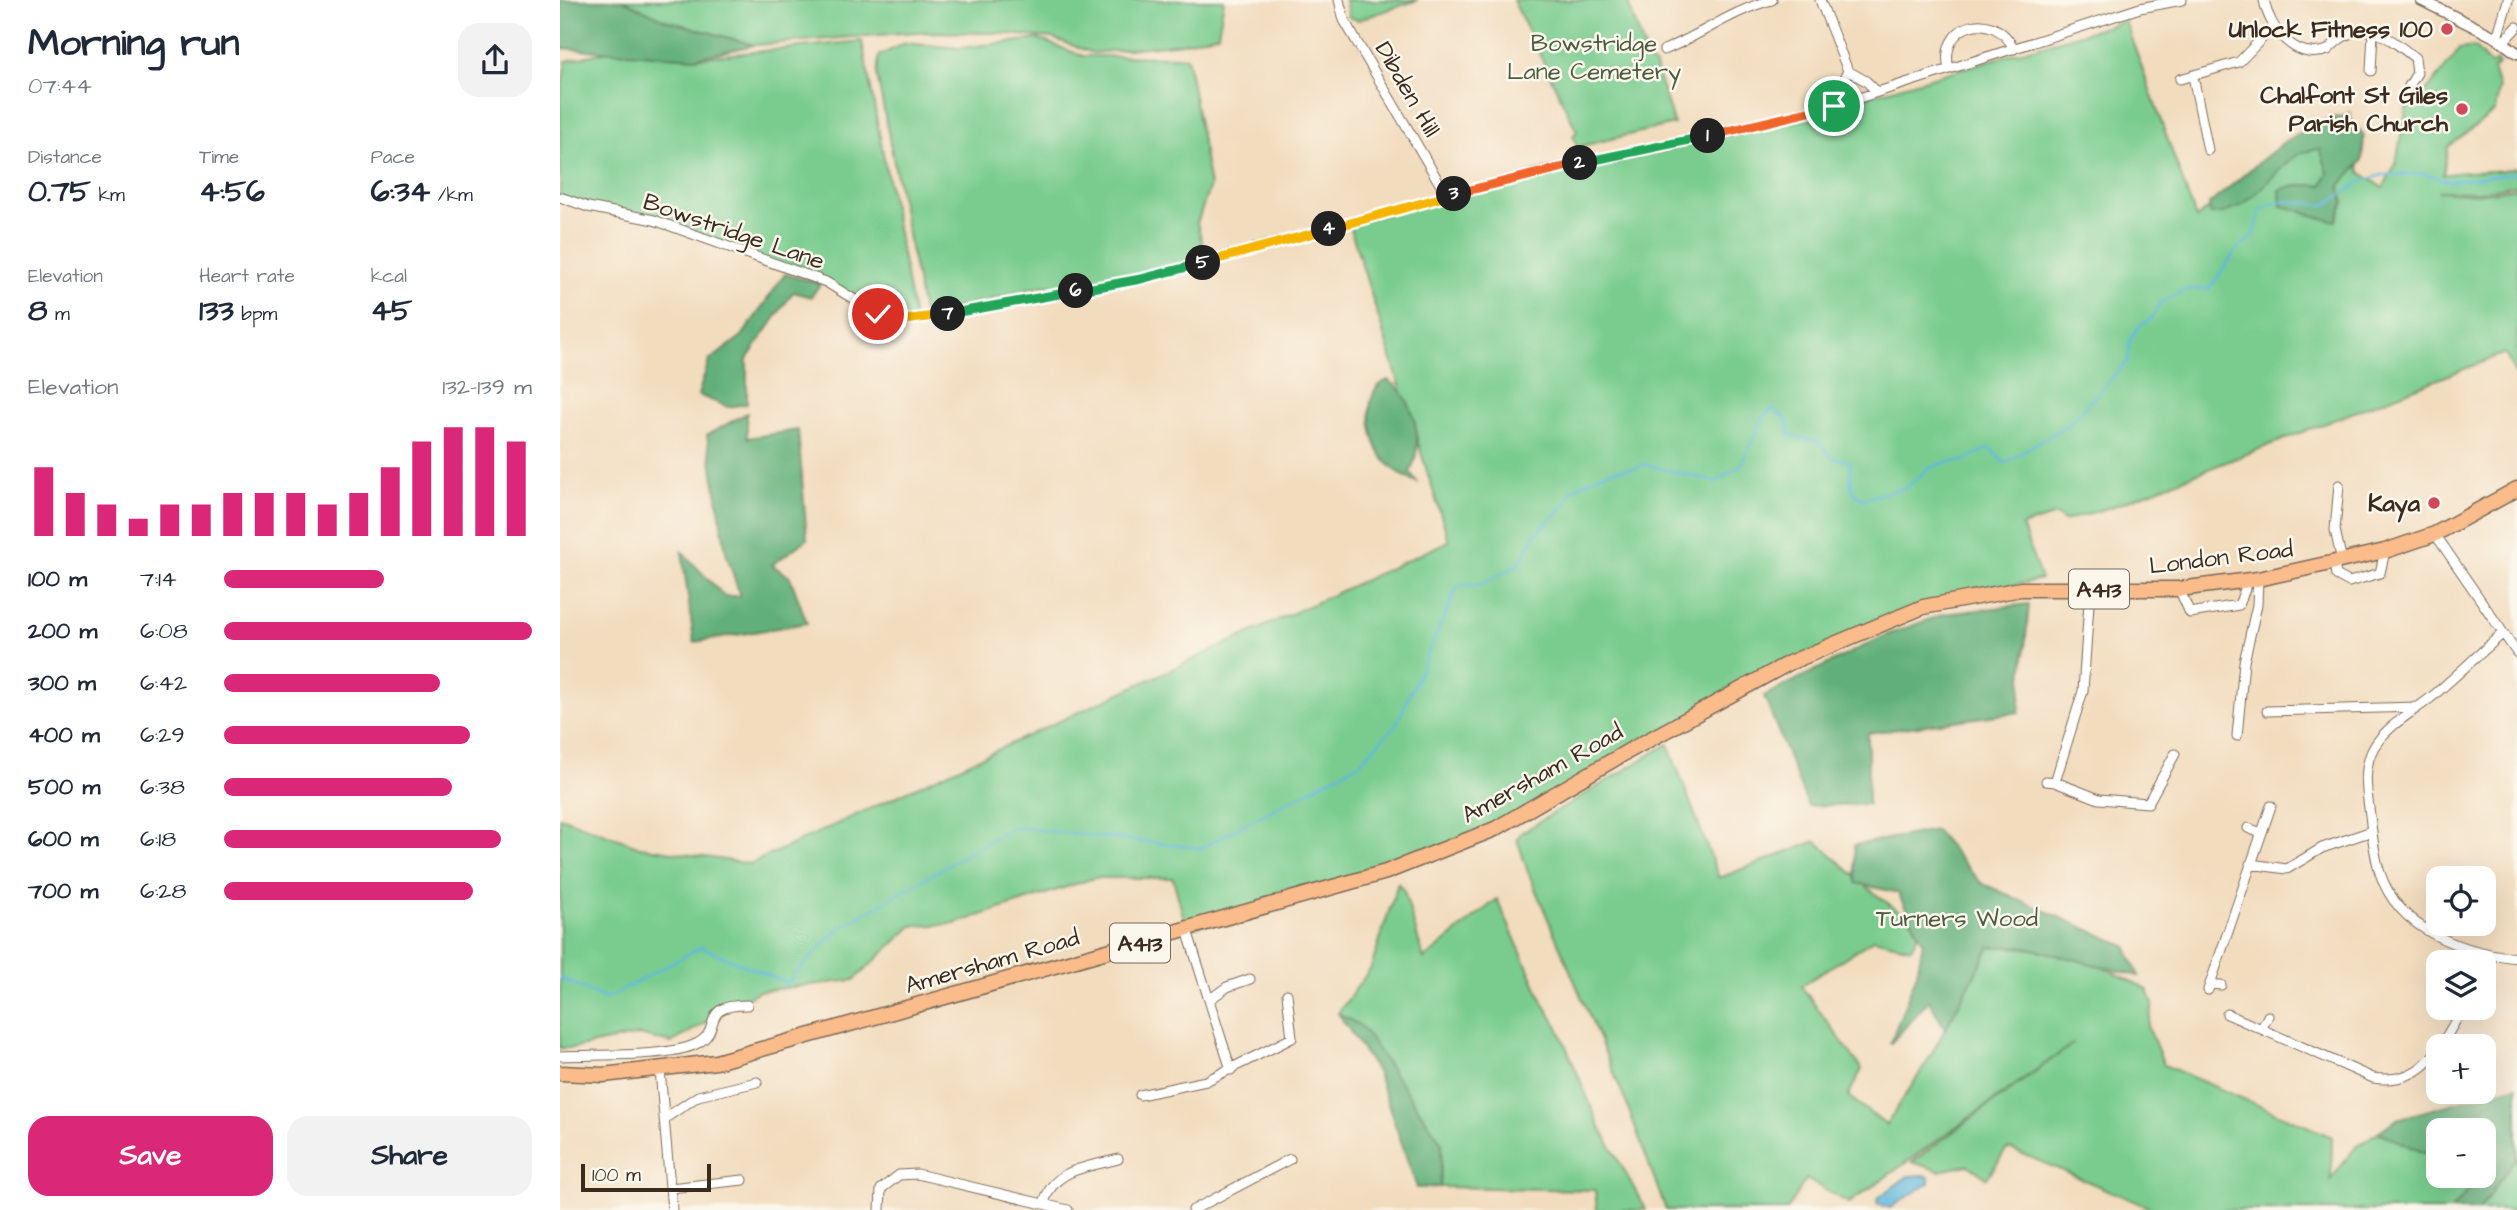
<!DOCTYPE html>
<meta charset="utf-8">
<style>
:root{--surface:#fff;--page:#f2f2f3;--text:#1f2937;--muted:#747a83;--accent:#db2777}
body{margin:0;font-family:"Architects Daughter",sans-serif;background:var(--page);color:var(--text);height:100vh;display:flex;flex-direction:column;font-size:26px;white-space:nowrap}
*{box-sizing:border-box;margin:0}
p{font-size:23px;color:var(--muted)}
.icon{flex:none;width:38px;height:38px;fill:none;stroke:currentColor;stroke-width:2;stroke-linecap:round;stroke-linejoin:round}
.map{position:relative;flex:1;overflow:hidden}
.panel{display:flex;flex-direction:column;background:var(--surface);width:560px}
.panel>*{flex:none}
.controls{position:absolute;left:1866px;top:866px;display:grid;gap:14px}
.controls a{display:grid;place-items:center;width:70px;height:70px;border-radius:14px;background:var(--surface);box-shadow:0 7px 28px #0002;font-size:35px}
.scale{position:absolute;left:21px;bottom:18px;width:130px;box-sizing:border-box;padding-left:7px;border:4px solid #3b2a1e;border-top:0;font-size:19px;line-height:24px;white-space:nowrap;color:#3b2a1e;-webkit-text-stroke:5px #fbf7ec;paint-order:stroke}
.pin{position:absolute;display:grid;place-items:center;width:60px;height:60px;color:#fff;margin:-30px;border:4px solid #fff;border-radius:50%;box-shadow:0 2px 7px #0007}
.km{position:absolute;width:35px;height:35px;margin:-18px;border-radius:50%;background:#222;color:#fff;font-size:19px;line-height:35px;text-align:center}
.round{display:grid;place-items:center;flex:none;width:74px;height:74px;border-radius:21px;background:var(--page)}
.headline{display:flex;align-items:center;justify-content:space-between;height:119px;padding:0 28px}
h1{font-size:38px;font-weight:700;line-height:52px}
.figures{display:grid;grid-template-columns:repeat(3,1fr);gap:10px;height:119px;padding:7px 28px}
.figures div{display:grid;align-content:center}
.figures b{font-size:30px;font-weight:700}
.figures small{font-size:19px;font-weight:400}
.figures p{font-size:19px}
.chart{height:196px;padding:14px 28px}
.chart p{display:flex;justify-content:space-between}
.chart svg{width:100%;height:126px;margin-top:7px;stroke:var(--accent);stroke-width:6}
.action{display:flex;gap:14px;margin-top:auto;padding:14px 28px}
.action a{flex:1;height:80px;border-radius:21px;background:var(--accent);color:#fff;font-size:28px;font-weight:700;line-height:80px;text-align:center}
.action a+a{background:var(--page);color:var(--text)}
ul{padding:0 28px;list-style:none;font-size:23px}
li{display:grid;grid-template-columns:112px 84px 1fr;align-items:center;height:52px}
li i{height:18px;border-radius:9px;background:var(--accent)}
main{display:flex;flex:1;min-height:0}
.map>svg:first-child{display:block}
</style>
<main>
<section class="panel">
<div class="headline"><div><h1>Morning run</h1><p>07:44</p></div><a class="round"><svg class="icon" aria-label="share" viewBox="0 0 24 24"><path d="M12 15V3M7 8l5-5 5 5M5 13v7h14v-7"/></svg></a></div>
<div class="figures">
<div><p>Distance</p><b>0.75<small> km</small></b></div>
<div><p>Time</p><b>4:56</b></div>
<div><p>Pace</p><b>6:34<small> /km</small></b></div>
</div>
<div class="figures">
<div><p>Elevation</p><b>8<small> m</small></b></div>
<div><p>Heart rate</p><b>133<small> bpm</small></b></div>
<div><p>kcal</p><b>45</b></div>
</div>
<div class="chart"><p><span>Elevation</span>132–139 m</p>
<svg viewBox="0 0 160 44" preserveAspectRatio="none"><path d="M5 44V20M15 44V29M25 44V33M35 44V38M45 44V33M55 44V33M65 44V29M75 44V29M85 44V29M95 44V33M105 44V29M115 44V20M125 44V11M135 44V6M145 44V6M155 44V11"/></svg>
</div>
<ul>
<li><b>100 m</b>7:14<i style="width:52%"></i></li>
<li><b>200 m</b>6:08<i style="width:100%"></i></li>
<li><b>300 m</b>6:42<i style="width:70%"></i></li>
<li><b>400 m</b>6:29<i style="width:80%"></i></li>
<li><b>500 m</b>6:38<i style="width:74%"></i></li>
<li><b>600 m</b>6:18<i style="width:90%"></i></li>
<li><b>700 m</b>6:28<i style="width:81%"></i></li>
</ul>
<div class="action"><a>Save</a><a>Share</a></div>
</section>
<div class="map">
<svg width="1957" height="1210" viewBox="0 0 1957 1210">
<rect width="100%" height="100%" fill="#fbf7ec"/>
<filter id="ink" filterUnits="userSpaceOnUse"><feTurbulence type="fractalNoise" baseFrequency=".0143" numOctaves="2"/><feDisplacementMap in="SourceGraphic" scale="14" xChannelSelector="R" yChannelSelector="G"/><feConvolveMatrix kernelMatrix="1 2 1 2 8 2 1 2 1" color-interpolation-filters="sRGB"/></filter>
<filter id="wash" filterUnits="userSpaceOnUse"><feTurbulence type="fractalNoise" baseFrequency=".00686" numOctaves="4" result="noise"/><feDisplacementMap in="SourceGraphic" scale="28" xChannelSelector="R" yChannelSelector="G"/><feGaussianBlur stdDeviation="1.57" result="paint"/><feColorMatrix in="noise" values="0 0 0 0 0 0 0 0 0 0 0 0 0 0 0 0 0 1.4 0 .05"/><feComposite in="paint" operator="in"/></filter>
<g filter="url(#wash)">
<rect width="100%" height="100%" fill="#f2dcbe"/>
<path fill="#79cc8e" stroke="#5a7b56" stroke-width="2" d="M63 0H664L658 34 622 43 533 53 492 38 437 33 355 32 194 45 105 20Z
M785 0H858L798 20 789 17Z
M953 0H1067L1089 62 1094 64 1114 124 1017 147 1013 136 1017 131Z
M1565 21 1636 218 1726 149 1790 112 1800 172 1823 188 1836 163 1848 100 1858 102 1900 49 1914 47 1931 65 1937 61 1939 64 1933 69 1939 88 1935 111 1888 147 1883 175C1907 169 1932 174 1957 168V185L1918 192 1878 191 1918 194 1957 188V378L1945 353 1551 507 1504 521 1496 515 1462 526 1481 579 1363 607 1214 671 935 829 627 930 613 878H534L394 924 352 926 294 980 199 991 111 1043 79 1035 14 1048H0V817L80 847 190 864 889 541 789 224 982 171 1248 119 1274 106Z
M478 39 523 56 627 57 650 186 637 223 647 262 536 287 482 286 364 317 317 75 319 56 345 43 399 48Z
M302 41 354 318 345 320 281 290 94 220 0 197V97L6 61 49 51 135 58Z
M1108 744 1159 878 1256 841 1314 893 1362 928 1351 948 1314 939 1241 986 1302 1069 1288 1096 1326 1125 1366 1064 1430 947C1483 945 1543 963 1588 990L1593 1004 1588 1027 1604 1065 1772 1137 1771 1179 1796 1147 1818 1132 1878 1159V1176L1920 1179 1891 1210H1595L1451 1149 1446 1150 1427 1178 1408 1165 1379 1171 1352 1162 1514 1043 1289 1203 1246 1179 1227 1210H1106L1064 1097 968 872 957 839 961 833Z
M838 883 844 891 864 959 937 899 984 1004 998 1027 1038 1123 1086 1210H1037L1035 1190 880 1187 882 1143 802 1028 778 1013 811 968Z
M1957 1156V1210H1919L1953 1159Z"/>
<path fill="#62b079" stroke="#4e6d4c" stroke-width="2" d="M0 0H63L105 20 194 45 135 58 0 48Z
M1778 116 1793 122 1804 136 1802 161 1780 185 1784 203 1776 221C1756 219 1741 209 1721 206L1720 190 1735 185H1762L1768 173 1760 149C1753 150 1744 151 1739 154 1709 173 1689 216 1650 214L1649 204C1690 172 1727 131 1778 116Z
M225 274 260 284 251 297 233 292 187 359V404L168 407 138 395 149 361 182 336Z
M828 380C855 396 865 445 850 472L857 482C843 477 829 467 821 455 809 435 801 391 828 380Z
M187 413V438L238 430 247 539 212 565 230 577 247 623 134 642 122 552 164 596H180L166 552 147 435Z
M1469 604 1459 712 1308 733V804L1248 806 1204 696 1324 636 1384 614Z
M1375 830 1421 883 1566 946 1579 976 1461 946 1430 947 1385 1029 1369 1000 1330 1044 1357 973 1363 942 1338 893 1296 883 1294 845Z
M778 1013 802 1027 882 1143 880 1187 857 1188 817 1072Z
M1957 1086V1156L1919 1210H1891L1919 1179 1914 1176H1923V1130H1878V1159L1818 1132 1837 1119Z"/>
<path fill="#5fb8dd" stroke="#4d717e" stroke-width="2" d="M1363 1175 1369 1177V1183L1330 1208 1317 1204 1318 1198 1348 1176Z"/>
<g fill="none" stroke-linecap="round" stroke-linejoin="round">
<path stroke="#5fb8dd" stroke-width="2.5" d="M0 978 46 999 141 947 227 983 277 930 453 827 641 848 800 763 837 723 898 586 923 584 959 564 976 534 1005 505 1012 490 1039 475 1054 470 1077 468 1084 464 1156 482 1180 466 1205 415 1212 409 1226 418 1230 435 1259 442 1272 458 1289 461C1294 475 1285 491 1303 499L1347 487 1368 469 1386 462 1403 461 1429 448 1445 463 1510 423 1568 361 1570 341 1577 328 1592 318 1601 302 1627 289H1649L1679 247 1694 236 1700 211C1724 194 1739 205 1766 205L1801 182 1822 175 1865 174 1889 181 1957 173"/>
</g>
</g>
<g filter="url(#ink)">
<g fill="none" stroke-linecap="round" stroke-linejoin="round">
<defs>
<path id="minor" d="M779 0 784 20 887 196
M1260 0 1288 71 1306 81 1316 91
M1704 0C1709 29 1736 62 1768 50 1800 15 1824 33 1855 58L1857 73 1849 86
M1937 38 1948 0
M1943 42 1957 27
M1104 50C1141 35 1173 10 1212 0
M1389 69C1378 25 1433 6 1454 49
M1811 71 1813 32
M1633 76 1648 150
M1620 79 1679 62 1713 27
M1274 106 1276 94 1288 71
M0 197 28 207 94 220 266 282 318 314 345 320 367 317 581 279 982 171 1112 145 1274 106 1580 8 1622 0
M1779 485 1775 530 1782 561
M1875 534 1957 653
M1774 563 1776 575 1789 582 1820 573 1825 551
M1619 589 1630 613 1679 605 1688 581
M1942 634C1919 654 1897 675 1874 695 1854 712 1828 724 1814 747 1802 768 1807 793 1810 815 1812 834 1814 855 1820 873 1839 931 1902 952 1957 958
M1707 711 1858 707
M1677 736 1684 662 1697 605 1698 579
M1486 781 1495 782 1539 799 1588 803 1615 754
M1495 782 1523 691 1530 589
M1688 828 1701 833
M1690 864 1727 869 1762 848 1812 831
M627 930 671 1070
M1923 973 1934 955
M1650 984 1661 985
M1648 990 1711 806
M649 1000 667 987 690 979
M1667 1014 1813 1078C1864 1086 1880 1047 1903 1008
M1702 1028 1708 1016
M0 1056C34 1054 108 1058 136 1044 165 1030 137 1005 187 1005
M100 1070 112 1210
M580 1095 646 1081 732 1038 727 994
M104 1119 138 1096 197 1082
M110 1188 183 1180
M484 1204C492 1168 527 1168 558 1159
M320 1210 321 1189 339 1175 357 1174 508 1210
M633 1210 730 1159"/>
<path id="tertiary" d="M1861 0 1937 38 1957 53"/>
<path id="trunk" d="M0 1073 43 1075 156 1062 826 872 935 829 1065 753 1229 663 1363 607 1461 589H1619L1698 579 1825 551 1875 534 1957 489"/>
</defs>
<use href="#minor" stroke="#7b6856" stroke-width="11"/>
<use href="#tertiary" stroke="#7b6856" stroke-width="13"/>
<use href="#trunk" stroke="#7b6856" stroke-width="17"/>
<use href="#minor" stroke="#fff" stroke-width="9"/>
<use href="#tertiary" stroke="#fff" stroke-width="10"/>
<use href="#trunk" stroke="#fabc8b" stroke-width="14"/>
</g>
</g>
<g fill="none" stroke-linecap="round" stroke-linejoin="round" filter="url(#ink)">
<defs>
<path id="split-1" d="M1148 136 1274 106"/>
<path id="split-2" d="M1020 163 1148 136"/>
<path id="split-3" d="M894 194 1020 163"/>
<path id="split-4" d="M769 229 894 194"/>
<path id="split-5" d="M643 263 769 229"/>
<path id="split-6" d="M516 291 581 279 643 263"/>
<path id="split-7" d="M388 314 516 291"/>
<path id="split-8" d="M318 314 345 320 388 314"/>
</defs>
<use href="#split-1" stroke="#fff" stroke-width="14"/>
<use href="#split-2" stroke="#fff" stroke-width="14"/>
<use href="#split-3" stroke="#fff" stroke-width="14"/>
<use href="#split-4" stroke="#fff" stroke-width="14"/>
<use href="#split-5" stroke="#fff" stroke-width="14"/>
<use href="#split-6" stroke="#fff" stroke-width="14"/>
<use href="#split-7" stroke="#fff" stroke-width="14"/>
<use href="#split-8" stroke="#fff" stroke-width="14"/>
<use href="#split-1" stroke="#f0652b" stroke-width="9"/>
<use href="#split-2" stroke="#22a559" stroke-width="9"/>
<use href="#split-3" stroke="#f0652b" stroke-width="9"/>
<use href="#split-4" stroke="#f5b400" stroke-width="9"/>
<use href="#split-5" stroke="#f5b400" stroke-width="9"/>
<use href="#split-6" stroke="#22a559" stroke-width="9"/>
<use href="#split-7" stroke="#22a559" stroke-width="9"/>
<use href="#split-8" stroke="#f5b400" stroke-width="9"/>
</g>
<g fill="#d1495b" stroke="#fbf7ec" stroke-width="2.5">
<circle cx="1887" cy="29" r="7"/>
<circle cx="1902" cy="109" r="7"/>
<circle cx="1874" cy="503" r="7"/>
</g>
<g text-anchor="middle" stroke-width="5" stroke-linejoin="round" paint-order="stroke">
<g fill="#fbf7ec" stroke="#75685c" stroke-width="2">
<rect x="1509" y="569.5" width="60" height="39" rx="5"/>
<rect x="550" y="923.5" width="60" height="39" rx="5"/>
</g>
<g font-size="23" font-weight="bold" fill="#3b2a1e">
<text x="1539" y="597">A413</text>
<text x="580" y="951">A413</text>
</g>
<g font-size="24" font-weight="bold" fill="#3b2a1e" stroke="#fbf7ec" text-anchor="end">
<text x="1873" y="37">Unlock Fitness 100</text>
<text x="1888" y="103">Chalfont St Giles<tspan x="1888" dy="28">Parish Church</tspan></text>
<text x="1860" y="511">Kaya</text>
</g>
<g font-size="24" fill="#4e5b40" stroke="#fbf7ec">
<text x="1034" y="51">Bowstridge<tspan x="1034" dy="28">Lane Cemetery</tspan></text>
<text x="1397" y="926">Turners Wood</text>
</g>
<g font-size="24" fill="#3b2a1e" stroke="#fbf7ec">
<text transform="translate(848 89) rotate(60)" y="8">Dibden Hill</text>
<text transform="translate(174 231) rotate(19)" y="8">Bowstridge Lane</text>
<text transform="translate(1661 557) rotate(-7)" y="8">London Road</text>
<text transform="translate(982 773) rotate(-29)" y="8">Amersham Road</text>
<text transform="translate(432 961) rotate(-16)" y="8">Amersham Road</text>
</g>
</g>
</svg>
<div class="controls">
<a><svg class="icon" aria-label="locate" viewBox="0 0 24 24"><circle cx="12" cy="12" r="6"/><path d="M12 2v4M12 18v4M2 12h4M18 12h4"/></svg></a>
<a><svg class="icon" aria-label="layers" viewBox="0 0 24 24"><path d="M12 4l9 5-9 5-9-5zM3 14l9 5 9-5"/></svg></a>
<a>+</a>
<a>−</a>
</div>
<div class="scale">100 m</div>
<div class="pin" style="left:1274px;top:106px;background:#1e9e55"><svg class="icon" aria-label="arrive" viewBox="0 0 24 24"><path d="M6 21V4h12l-3 4 3 4H6"/></svg></div>
<div class="pin" style="left:318px;top:314px;background:#d93025"><svg class="icon" aria-label="check" viewBox="0 0 24 24"><path d="M5 12l5 5 9-10"/></svg></div>
<b class="km" style="left:1148px;top:136px">1</b>
<b class="km" style="left:1020px;top:163px">2</b>
<b class="km" style="left:894px;top:194px">3</b>
<b class="km" style="left:769px;top:229px">4</b>
<b class="km" style="left:643px;top:263px">5</b>
<b class="km" style="left:516px;top:291px">6</b>
<b class="km" style="left:388px;top:314px">7</b>
</div>
</main>
